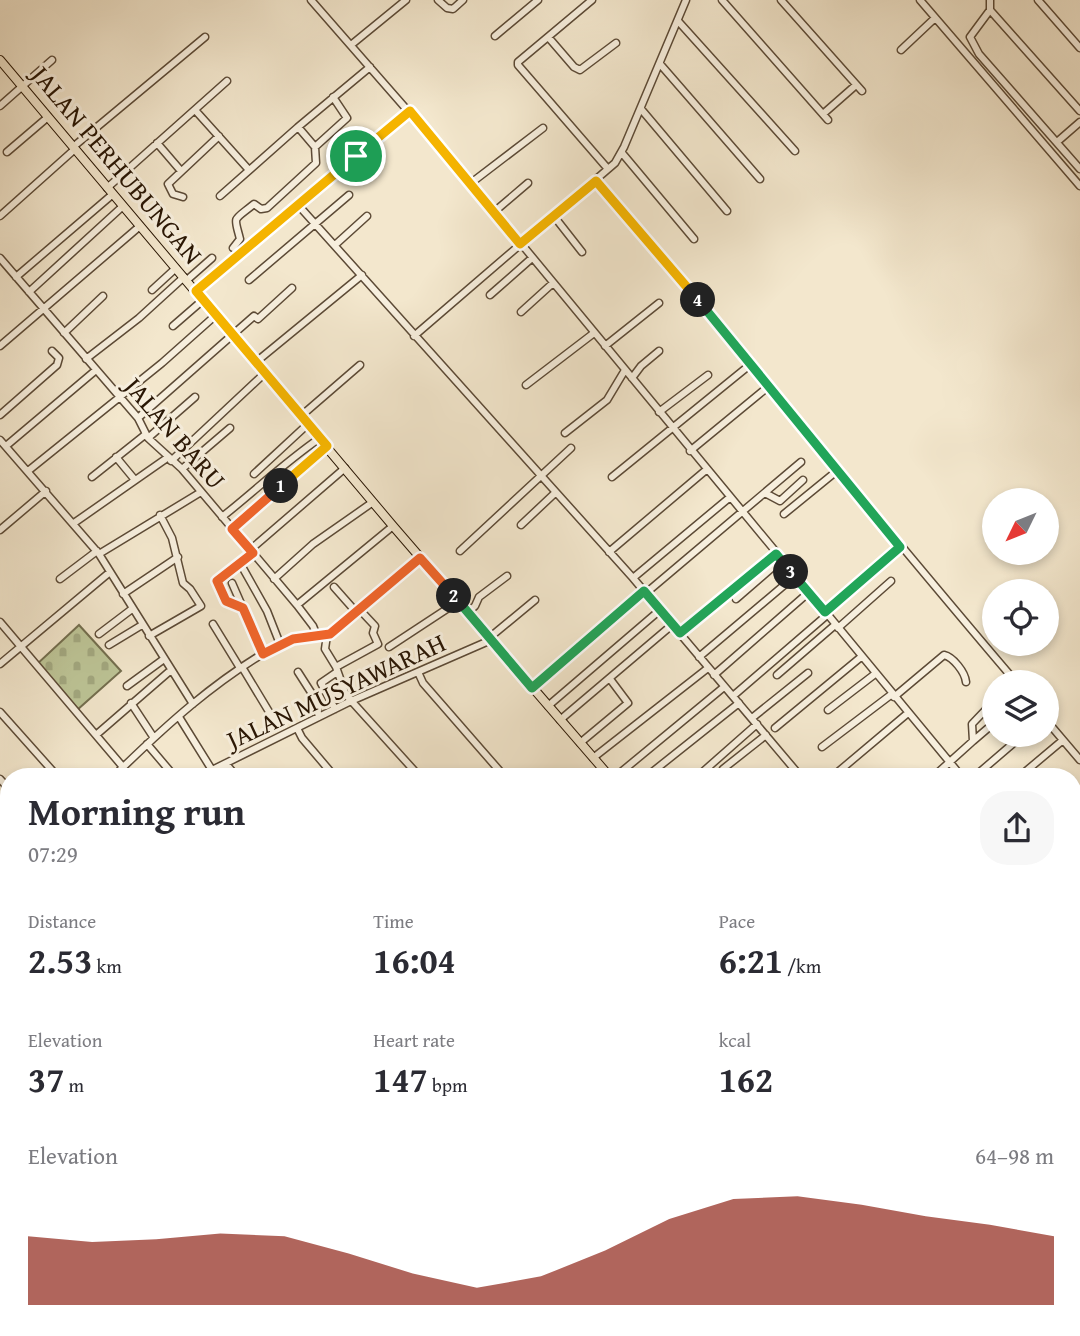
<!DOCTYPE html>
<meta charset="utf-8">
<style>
:root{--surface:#fff;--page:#f7f7f7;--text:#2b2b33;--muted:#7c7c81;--accent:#8f2418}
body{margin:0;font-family:"Gentium Book Plus",serif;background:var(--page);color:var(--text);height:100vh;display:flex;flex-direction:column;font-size:26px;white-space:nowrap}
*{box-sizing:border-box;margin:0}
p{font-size:23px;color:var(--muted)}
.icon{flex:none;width:38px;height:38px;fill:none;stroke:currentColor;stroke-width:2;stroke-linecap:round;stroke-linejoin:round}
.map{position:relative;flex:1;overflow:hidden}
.side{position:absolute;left:0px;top:768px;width:1082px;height:569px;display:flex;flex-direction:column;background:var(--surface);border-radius:28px 28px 0 0;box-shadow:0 4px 10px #0003}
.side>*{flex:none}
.needle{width:46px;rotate:227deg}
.fabs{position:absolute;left:982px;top:488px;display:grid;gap:14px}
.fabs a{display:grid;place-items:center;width:77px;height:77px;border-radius:50%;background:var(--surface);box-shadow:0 4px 10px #0003;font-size:35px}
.pin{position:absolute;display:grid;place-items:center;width:60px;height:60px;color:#fff;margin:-30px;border:4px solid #fff;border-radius:50%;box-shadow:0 2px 7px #0007}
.km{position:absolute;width:35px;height:35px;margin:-18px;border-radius:50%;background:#222;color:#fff;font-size:19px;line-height:35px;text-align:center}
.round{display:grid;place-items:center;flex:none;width:74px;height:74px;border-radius:28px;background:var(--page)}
.headline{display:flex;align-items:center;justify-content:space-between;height:119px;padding:0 28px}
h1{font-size:38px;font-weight:600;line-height:52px}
.figures{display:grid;grid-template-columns:repeat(3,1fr);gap:10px;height:119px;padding:7px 28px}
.figures div{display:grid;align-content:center}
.figures b{font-size:35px;font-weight:600}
.figures small{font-size:19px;font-weight:400}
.figures p{font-size:19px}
.chart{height:196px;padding:14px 28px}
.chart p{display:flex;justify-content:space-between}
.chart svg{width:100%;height:126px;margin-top:7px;fill:var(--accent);opacity:.7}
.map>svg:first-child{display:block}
</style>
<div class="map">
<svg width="1080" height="1336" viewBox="0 0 1080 1336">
<defs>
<pattern id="cemetery-stones" width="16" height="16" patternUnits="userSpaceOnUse" patternTransform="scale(1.75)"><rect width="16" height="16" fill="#bdc597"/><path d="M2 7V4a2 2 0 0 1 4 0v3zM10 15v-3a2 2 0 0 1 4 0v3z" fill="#a2a880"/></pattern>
</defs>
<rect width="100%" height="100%" fill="#f3e7cd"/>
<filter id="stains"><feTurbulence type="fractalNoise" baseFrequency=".00286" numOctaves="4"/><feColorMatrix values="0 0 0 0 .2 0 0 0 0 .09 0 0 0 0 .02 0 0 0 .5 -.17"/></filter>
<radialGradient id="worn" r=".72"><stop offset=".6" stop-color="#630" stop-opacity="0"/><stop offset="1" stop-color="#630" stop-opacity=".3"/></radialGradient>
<path fill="url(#cemetery-stones)" stroke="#736e4e" stroke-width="2" d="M79 625 121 671 77 710 36 665Z"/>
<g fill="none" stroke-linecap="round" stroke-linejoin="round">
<defs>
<path id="minor" d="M311 0 471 183 962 777
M438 0 447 8 453 9 463 0
M592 0 518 62V65L608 169
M722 0 828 120
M781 0 862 91
M920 0 1080 186
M990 0V10L970 37 979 54 1080 169
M1038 0 1080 48
M990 10 1080 111
M678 21 795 151
M495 36 538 0
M549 38 574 67 580 70 616 43
M351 45 406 0
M901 50 935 18
M660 64 760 179
M0 106 52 60
M641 109 727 211
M195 110 249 170
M823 114 856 85
M298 127 370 67
M1057 142 1080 122
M157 143 181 171
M73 147 205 37
M315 147 347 118 333 97
M7 152 48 117
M622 153 694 239
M596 181C738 346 874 516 1016 682
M471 183 543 128
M107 188 227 81
M220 196 298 127 315 147 316 163 267 208 261 209 254 204C232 222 234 215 240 239L233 248
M183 197 173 194 168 184 219 136
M299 206 633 578 801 777
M494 212 528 183
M553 215 582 252
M0 216 75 149
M335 245 367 216
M0 258 138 418 148 438 182 469 297 605 313 626 317 636
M16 277 113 194
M187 280 212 258
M249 280 349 195
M152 290 176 268
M196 291 410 111
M29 292 123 206
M490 295 532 258
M521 312 553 283
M173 326 203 300
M64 333 103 296
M414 336 615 163 624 147 686 0
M0 346 140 226
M605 346 659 303
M86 359 139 318 184 277
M256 362 362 275
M632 378 641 366 659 351
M526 385 594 333
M659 412 708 375
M0 415 57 365 59 358 52 351
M301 416 360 365
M138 418 254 316 258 319 292 288
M565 433 607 400 625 370
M148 438 195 397
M0 440 99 554 193 704
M6 446 96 370
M690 451 769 386
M116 457 135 480
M171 461 265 373
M182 469 230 428
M28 471 162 363 216 315
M254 474 308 424
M92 477 146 434
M612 477 751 364
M765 493 780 501 803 480
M784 514 838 470
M222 517C255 491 285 462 320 438
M74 523 167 458
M521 525 555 493
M232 529 326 446
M0 530 46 491
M250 550 345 468
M460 551 571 448
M609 552 706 470
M99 554 201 492
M240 563 267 611 280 644
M633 578 729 498
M60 579 97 551
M274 579 313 544 373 502
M232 583 263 654
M334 587 357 613
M646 593 801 462
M123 594 178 557
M736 599 781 560
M297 605 393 526
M243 608 226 601 217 581 253 553
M468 612 475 606 479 597 507 576
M825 612 900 547
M0 622 123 767
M213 624 240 668
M838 628 891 581
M679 633 776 554
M99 634 132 609
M327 635 325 649 336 667 346 695 420 777
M149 636 201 606 190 589 183 583 172 538 160 515
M489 638 535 600
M109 645 142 625
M389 647 459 601
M699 657 795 576
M0 664 110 572
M242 667 277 725
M336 667 378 644 373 633 375 626 360 610
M298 672 314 697 319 717
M418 672 423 683 505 777
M714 675 808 593
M777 675 835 625
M127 686 164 659
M532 688 644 591
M733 696 827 615
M894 697 944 655C953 657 965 672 966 682
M131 703 154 738
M548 706 660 610
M335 709 321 683 337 672
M828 710 875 674
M0 712 58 777
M179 717 212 770
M752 718 808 673
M560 720 672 625
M1046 720 1080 760
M297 728 302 738 335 777
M775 728 861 657
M96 735 171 670
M973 741 994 723
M580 743 628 703 610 679
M147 744 175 777
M822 747 892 694
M593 758 708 668
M226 764 237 777
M113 777C163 728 216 679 278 645 297 635 319 641 335 631L420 558
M198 777 351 701 491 640
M615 777 724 687
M646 777 739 703
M697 777 757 724
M727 777 723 769 766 735
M832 777 908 713
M933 777 973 741 972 724 994 701
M974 777 1023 735
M1019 777 1063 740
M0 779 9 789
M1073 818 1080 812
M1073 850 1080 843
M0 853 9 864
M0 885 9 877
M1073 910 1080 919
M0 947 9 938
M1073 992 1080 986
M0 1001 9 1011
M1073 1043 1080 1037
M0 1068 9 1078
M1073 1101 1080 1095
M1073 1113 1080 1122
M4 1128 9 1135
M0 1180 9 1190
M127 1328 133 1336
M226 1328 233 1336
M285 1328 292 1336
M344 1328 350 1336
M406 1328 413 1336
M465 1328 472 1336
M529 1328 536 1336
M590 1328 597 1336
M650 1328 657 1336
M709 1328 715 1336
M806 1328 813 1336
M889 1328 896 1336
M977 1328 984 1336
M78 1336 87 1328
M166 1336 176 1328
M615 1336 624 1328
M1047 1336 1055 1328"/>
<path id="major" d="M0 60 393 526 610 777
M1073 1319 1080 1328"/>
</defs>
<use href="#minor" stroke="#5c4a36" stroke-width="9"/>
<use href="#major" stroke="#291604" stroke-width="10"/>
<use href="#minor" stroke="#f7efde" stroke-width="6"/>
<use href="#major" stroke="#f3e7cd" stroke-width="8"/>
</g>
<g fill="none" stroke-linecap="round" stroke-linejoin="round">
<defs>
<path id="split-1" d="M281 486 327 446 196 291 356 156"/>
<path id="split-2" d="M281 486 232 529 253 553 217 581 226 601 243 608 263 654 293 639 330 634 420 558 454 596"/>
<path id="split-3" d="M454 596 532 688 644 591 680 633 776 554 791 572"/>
<path id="split-4" d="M698 300 900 547 825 612 791 572"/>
<path id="split-5" d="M356 156 410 111 520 244 596 181 698 300"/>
</defs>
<use href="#split-1" stroke="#fff" stroke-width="14"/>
<use href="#split-2" stroke="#fff" stroke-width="14"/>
<use href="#split-3" stroke="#fff" stroke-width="14"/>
<use href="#split-4" stroke="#fff" stroke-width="14"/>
<use href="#split-5" stroke="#fff" stroke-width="14"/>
<use href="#split-1" stroke="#f5b400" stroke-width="9"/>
<use href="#split-2" stroke="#f0652b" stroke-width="9"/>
<use href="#split-3" stroke="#22a559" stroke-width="9"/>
<use href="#split-4" stroke="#22a559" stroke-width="9"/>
<use href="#split-5" stroke="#f5b400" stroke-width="9"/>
</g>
<g text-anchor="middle" stroke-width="6" stroke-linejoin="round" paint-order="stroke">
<g font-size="26" fill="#291604" stroke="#f7efde">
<text transform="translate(117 165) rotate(50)" y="9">JALAN PERHUBUNGAN</text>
<text transform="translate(175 433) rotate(49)" y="9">JALAN BARU</text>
<text transform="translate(336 691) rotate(-25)" y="9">JALAN MUSYAWARAH</text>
</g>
</g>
<rect width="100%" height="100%" filter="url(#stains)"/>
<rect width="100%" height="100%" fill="url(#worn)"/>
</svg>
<div class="fabs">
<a><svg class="needle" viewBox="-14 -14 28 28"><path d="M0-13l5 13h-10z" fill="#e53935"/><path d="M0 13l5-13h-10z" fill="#7c7c81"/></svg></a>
<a><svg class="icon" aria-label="locate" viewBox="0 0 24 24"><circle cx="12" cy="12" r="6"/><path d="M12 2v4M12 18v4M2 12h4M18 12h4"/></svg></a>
<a><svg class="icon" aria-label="layers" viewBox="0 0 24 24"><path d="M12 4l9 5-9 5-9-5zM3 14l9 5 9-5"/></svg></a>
</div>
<div class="pin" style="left:356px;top:156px;background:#1e9e55"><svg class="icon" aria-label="arrive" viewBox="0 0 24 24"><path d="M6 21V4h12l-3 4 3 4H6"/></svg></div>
<b class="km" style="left:281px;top:486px">1</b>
<b class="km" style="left:454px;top:596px">2</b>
<b class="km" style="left:791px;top:572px">3</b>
<b class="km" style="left:698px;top:300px">4</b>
<section class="side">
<div class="headline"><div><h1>Morning run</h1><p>07:29</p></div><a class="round"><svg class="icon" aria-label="share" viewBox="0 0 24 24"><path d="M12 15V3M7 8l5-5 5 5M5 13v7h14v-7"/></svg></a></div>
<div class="figures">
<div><p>Distance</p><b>2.53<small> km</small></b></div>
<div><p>Time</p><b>16:04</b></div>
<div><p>Pace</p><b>6:21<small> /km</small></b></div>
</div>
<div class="figures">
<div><p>Elevation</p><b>37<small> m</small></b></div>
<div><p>Heart rate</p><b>147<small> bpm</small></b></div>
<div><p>kcal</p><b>162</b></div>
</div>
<div class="chart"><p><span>Elevation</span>64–98 m</p>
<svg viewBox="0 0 160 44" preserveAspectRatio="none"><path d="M0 44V20L10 22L20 21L30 19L40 20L50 26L60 33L70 38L80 34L90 25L100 14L110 7L120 6L130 9L140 13L150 16L160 20V44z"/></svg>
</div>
</section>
</div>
